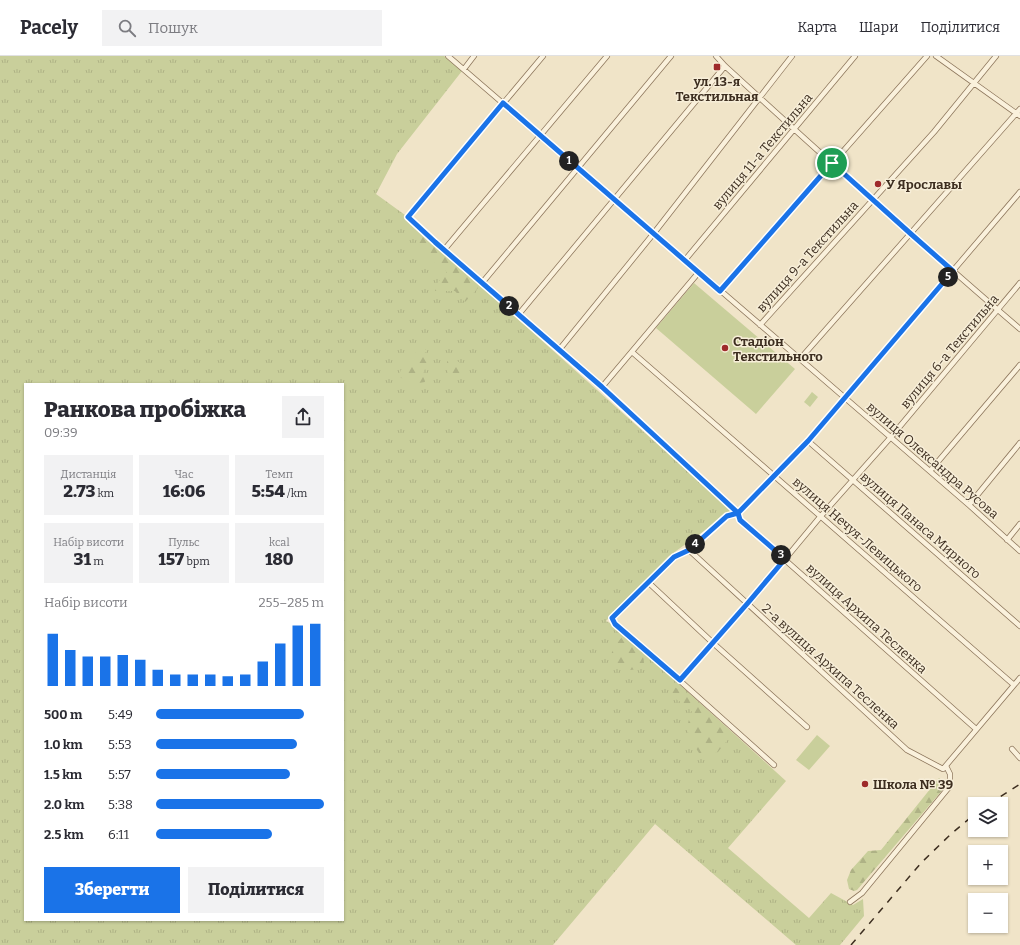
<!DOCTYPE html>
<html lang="uk">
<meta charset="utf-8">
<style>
:root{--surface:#fff;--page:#f2f2f3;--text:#2b2b33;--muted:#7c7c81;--line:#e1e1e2;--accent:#1a73e8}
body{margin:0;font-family:Bitter,serif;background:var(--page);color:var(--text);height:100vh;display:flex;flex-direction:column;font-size:15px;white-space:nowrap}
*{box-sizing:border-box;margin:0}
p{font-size:13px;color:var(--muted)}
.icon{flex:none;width:22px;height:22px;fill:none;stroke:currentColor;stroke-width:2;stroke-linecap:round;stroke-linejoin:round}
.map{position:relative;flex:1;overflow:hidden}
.drawer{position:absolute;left:24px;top:327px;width:320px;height:538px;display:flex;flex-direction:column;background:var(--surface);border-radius:0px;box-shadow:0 1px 3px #0004}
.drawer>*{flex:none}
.buttons{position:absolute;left:968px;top:741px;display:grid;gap:8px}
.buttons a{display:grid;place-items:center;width:40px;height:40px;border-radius:0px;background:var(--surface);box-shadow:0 1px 3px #0004;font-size:20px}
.pin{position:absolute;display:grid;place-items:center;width:34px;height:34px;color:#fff;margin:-17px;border:2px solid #fff;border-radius:50%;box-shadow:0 1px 4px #0007}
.km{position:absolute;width:20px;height:20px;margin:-10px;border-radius:50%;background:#222;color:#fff;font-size:11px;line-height:20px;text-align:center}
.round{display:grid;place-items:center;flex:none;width:42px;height:42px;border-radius:0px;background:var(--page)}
.summary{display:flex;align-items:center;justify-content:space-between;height:68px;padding:0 20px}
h1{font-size:22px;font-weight:800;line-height:30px}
.figures{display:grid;grid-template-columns:repeat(3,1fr);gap:6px;height:68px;padding:4px 20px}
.figures div{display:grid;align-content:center;border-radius:0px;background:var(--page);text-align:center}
.figures b{font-size:17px;font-weight:800}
.figures small{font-size:11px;font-weight:400}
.figures p{font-size:11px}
.chart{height:112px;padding:8px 20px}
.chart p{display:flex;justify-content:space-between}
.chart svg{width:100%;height:72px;margin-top:4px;stroke:var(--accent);stroke-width:6}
.button{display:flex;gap:8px;margin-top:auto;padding:8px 20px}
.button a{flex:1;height:46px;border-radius:0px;background:var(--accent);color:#fff;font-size:16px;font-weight:800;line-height:46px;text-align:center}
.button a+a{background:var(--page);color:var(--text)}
ul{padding:0 20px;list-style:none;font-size:13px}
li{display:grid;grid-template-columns:64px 48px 1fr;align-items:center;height:30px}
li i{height:10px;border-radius:5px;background:var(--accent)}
header{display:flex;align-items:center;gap:24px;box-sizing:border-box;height:56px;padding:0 20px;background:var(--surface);border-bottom:1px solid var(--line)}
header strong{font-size:19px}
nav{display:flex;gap:22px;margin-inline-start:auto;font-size:14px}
.search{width:280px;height:36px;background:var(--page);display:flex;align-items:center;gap:10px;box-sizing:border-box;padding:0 14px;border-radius:0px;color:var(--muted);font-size:15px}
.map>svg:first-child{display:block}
</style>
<header>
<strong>Pacely</strong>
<div class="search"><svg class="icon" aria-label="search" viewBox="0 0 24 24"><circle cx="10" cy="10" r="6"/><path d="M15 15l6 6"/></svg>Пошук</div>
<nav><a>Карта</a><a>Шари</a><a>Поділитися</a></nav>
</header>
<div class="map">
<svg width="1020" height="889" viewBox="0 0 1020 889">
<defs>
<pattern id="grass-tufts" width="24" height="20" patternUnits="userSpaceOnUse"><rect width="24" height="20" fill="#c9cf9b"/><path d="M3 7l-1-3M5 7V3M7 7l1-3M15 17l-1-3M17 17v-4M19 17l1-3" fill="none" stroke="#aeb285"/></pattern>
<pattern id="forest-firs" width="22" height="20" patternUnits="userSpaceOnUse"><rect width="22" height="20" fill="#c9cf9b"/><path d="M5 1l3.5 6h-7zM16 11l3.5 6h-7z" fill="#aeb285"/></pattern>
</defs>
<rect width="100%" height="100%" fill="#f0e4c8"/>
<path fill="url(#grass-tufts)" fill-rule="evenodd" d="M0 0H444L462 15 397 98 376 138 405 159 406 163 732 455 669 500 606 565 614 569 786 725 728 792 809 862 831 837 853 849 863 843 864 860 840 889H796L655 768 553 889H0ZM25 328H343V864H25Z"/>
<path fill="url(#forest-firs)" d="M422 179 476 226 478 232 465 246 455 235H435L438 226 447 217 443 211 426 203 416 191Z
M423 291 427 295 422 299 433 312 423 314 425 326 412 328 398 320 407 303Z
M453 303 459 306 461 316 452 325 448 320 447 305Z
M812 336 818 341 810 351 804 346Z
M624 579C633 587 644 593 644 607L638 613 622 615C620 613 616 611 614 609 606 598 617 587 624 579Z
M674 631 690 639 732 678 718 696 707 700 699 697C689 680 683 675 692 656L686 649 672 641 669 634Z
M939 722 943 725 945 731 857 834 854 835 849 833 847 824 851 814 868 795 881 794Z"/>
<path fill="#c9cf9b" d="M694 227 795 313 756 358 656 272Z
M817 679 830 690 809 714 796 704Z"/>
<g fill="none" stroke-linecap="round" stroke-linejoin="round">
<defs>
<path id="minor" d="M448 0 800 303 969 449 1020 495
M543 0 408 161 435 186 602 331 738 457 740 464 976 673
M716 0 725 10C822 99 920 187 1020 273
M936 0 1020 60
M464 13 474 0
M444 194 607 0
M685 204 855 0
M482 227 671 0
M720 235 927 0
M519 258 725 10
M760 269 934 76 996 0
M559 294 654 177 792 0
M632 296 1014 629
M800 303 1020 53
M602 331 699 216
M808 385 1020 570
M930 415 1020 309
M969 449 1020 387
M1007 484 1020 468
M689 494 907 694 943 713 1020 622
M649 527 713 587 807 671
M679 624 747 549 820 461 891 381 1020 227
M1012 693 1020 702
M774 709 679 624 615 568 612 562 674 501 689 494 727 460 738 457 808 385 1020 136
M850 846 862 837 950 730V718L946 710"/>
</defs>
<use href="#minor" stroke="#8d765c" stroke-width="6"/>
<use href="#minor" stroke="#faf1dc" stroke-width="4.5"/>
<path stroke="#3d2e20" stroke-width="1.5" stroke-dasharray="7 7" stroke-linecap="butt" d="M989 748 1020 728
M851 889 921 807 951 778 975 758"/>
</g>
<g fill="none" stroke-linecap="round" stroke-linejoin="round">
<defs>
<path id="route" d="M832 107 720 235 503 47 408 161 435 186 602 331 738 457 740 464 785 503 747 548 680 624 615 568 612 562 674 501 689 494 727 460 738 457 808 385 953 215 911 178 832 107"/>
</defs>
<use href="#route" stroke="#fff" stroke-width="8"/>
<use href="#route" stroke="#1a73e8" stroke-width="5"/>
</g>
<g fill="#9e2a2b" stroke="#f7eed8" stroke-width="1.5">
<rect x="713" y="7" width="8" height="8" rx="2"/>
<circle cx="878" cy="128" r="4"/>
<circle cx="725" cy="292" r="4"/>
<circle cx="865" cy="728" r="4"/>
</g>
<g text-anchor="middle" stroke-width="3" stroke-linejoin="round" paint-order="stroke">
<g font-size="13" font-weight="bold" fill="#3d2e20" stroke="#f7eed8" text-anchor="start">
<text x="717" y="30" text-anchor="middle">ул. 13-я<tspan x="717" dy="15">Текстильная</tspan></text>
<text x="886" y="133">У Ярославы</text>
<text x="733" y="290">Стадіон<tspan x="733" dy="15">Текстильного</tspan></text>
<text x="873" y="733">Школа № 39</text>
</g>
<g font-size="13" fill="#3d2e20" stroke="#f7eed8">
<text transform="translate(762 95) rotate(-50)" y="5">вулиця 11-а Текстильна</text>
<text transform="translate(807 200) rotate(-48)" y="5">вулиця 9-а Текстильна</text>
<text transform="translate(949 295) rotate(-50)" y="5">вулиця 6-а Текстильна</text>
<text transform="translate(933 404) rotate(41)" y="5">вулиця Олександра Русова</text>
<text transform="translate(921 469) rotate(41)" y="5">вулиця Панаса Мирного</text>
<text transform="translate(858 478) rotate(41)" y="5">вулиця Нечуя-Левицького</text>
<text transform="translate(867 562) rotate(42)" y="5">вулиця Архипа Тесленка</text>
<text transform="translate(831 610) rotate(42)" y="5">2-а вулиця Архипа Тесленка</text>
</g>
</g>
</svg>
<div class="buttons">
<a><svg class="icon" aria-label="layers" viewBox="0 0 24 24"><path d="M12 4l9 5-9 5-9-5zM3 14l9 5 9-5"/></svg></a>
<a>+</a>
<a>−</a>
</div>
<div class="pin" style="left:832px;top:107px;background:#1e9e55"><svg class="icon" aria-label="arrive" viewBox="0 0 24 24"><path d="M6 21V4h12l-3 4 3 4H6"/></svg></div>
<b class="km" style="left:569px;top:105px">1</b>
<b class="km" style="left:509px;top:250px">2</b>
<b class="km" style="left:781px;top:499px">3</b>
<b class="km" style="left:695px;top:488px">4</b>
<b class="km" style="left:948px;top:221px">5</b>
<section class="drawer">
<div class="summary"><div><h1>Ранкова пробіжка</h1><p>09:39</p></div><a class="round"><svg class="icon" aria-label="share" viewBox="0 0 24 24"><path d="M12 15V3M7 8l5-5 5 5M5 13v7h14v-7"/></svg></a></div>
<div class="figures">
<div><p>Дистанція</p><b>2.73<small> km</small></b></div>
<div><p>Час</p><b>16:06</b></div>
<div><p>Темп</p><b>5:54<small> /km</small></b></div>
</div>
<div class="figures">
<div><p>Набір висоти</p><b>31<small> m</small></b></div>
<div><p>Пульс</p><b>157<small> bpm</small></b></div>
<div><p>kcal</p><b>180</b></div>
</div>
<div class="chart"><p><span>Набір висоти</span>255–285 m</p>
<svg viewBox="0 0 160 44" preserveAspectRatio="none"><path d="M5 44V12M15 44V22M25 44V26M35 44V26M45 44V25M55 44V28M65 44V34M75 44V37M85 44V37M95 44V37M105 44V38M115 44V37M125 44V29M135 44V18M145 44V7M155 44V6"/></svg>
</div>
<ul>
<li><b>500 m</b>5:49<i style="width:88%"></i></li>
<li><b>1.0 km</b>5:53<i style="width:84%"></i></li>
<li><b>1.5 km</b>5:57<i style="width:80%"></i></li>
<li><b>2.0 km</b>5:38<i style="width:100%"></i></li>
<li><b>2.5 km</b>6:11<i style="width:69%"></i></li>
</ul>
<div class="button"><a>Зберегти</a><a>Поділитися</a></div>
</section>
</div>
